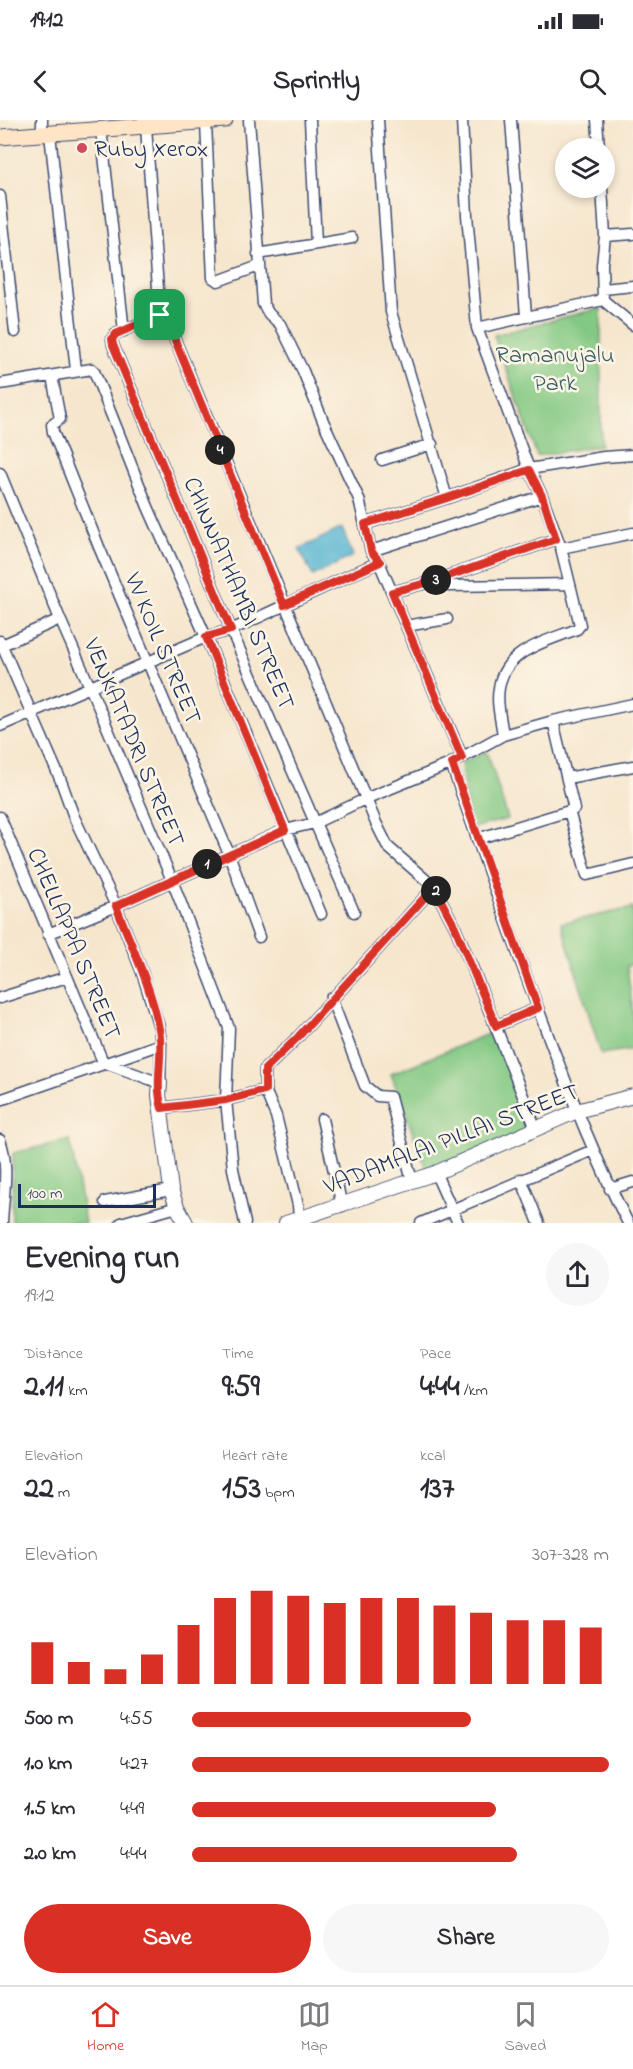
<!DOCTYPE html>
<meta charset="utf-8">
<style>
:root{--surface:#fff;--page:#f7f7f7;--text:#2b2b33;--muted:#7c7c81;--line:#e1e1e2;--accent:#d93025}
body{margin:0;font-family:"Indie Flower",sans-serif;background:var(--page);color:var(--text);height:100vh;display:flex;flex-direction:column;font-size:22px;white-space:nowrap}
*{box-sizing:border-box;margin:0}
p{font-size:20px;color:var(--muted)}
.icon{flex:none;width:33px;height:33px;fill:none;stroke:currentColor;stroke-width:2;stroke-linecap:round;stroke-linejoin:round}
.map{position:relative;height:1103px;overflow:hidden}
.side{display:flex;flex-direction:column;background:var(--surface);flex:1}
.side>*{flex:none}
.tools{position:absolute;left:555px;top:18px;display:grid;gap:12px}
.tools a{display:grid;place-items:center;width:60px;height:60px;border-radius:50%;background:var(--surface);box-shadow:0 3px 9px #0003;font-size:30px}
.scale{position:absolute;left:18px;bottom:15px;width:138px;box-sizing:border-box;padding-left:6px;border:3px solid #1b2f5e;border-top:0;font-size:16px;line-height:21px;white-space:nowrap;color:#1b2f5e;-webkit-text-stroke:4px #fcf5e5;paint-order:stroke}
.pin{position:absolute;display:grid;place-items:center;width:51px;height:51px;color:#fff;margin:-26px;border-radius:12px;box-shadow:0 3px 9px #0006}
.km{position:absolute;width:30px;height:30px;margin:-15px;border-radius:50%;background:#222;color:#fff;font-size:16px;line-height:30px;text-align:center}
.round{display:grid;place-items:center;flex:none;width:63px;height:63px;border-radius:32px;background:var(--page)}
.overview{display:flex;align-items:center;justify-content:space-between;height:102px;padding:0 24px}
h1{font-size:33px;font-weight:800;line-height:45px}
.stats{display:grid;grid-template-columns:repeat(3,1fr);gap:9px;height:102px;padding:6px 24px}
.stats div{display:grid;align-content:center}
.stats b{font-size:30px;font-weight:800}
.stats small{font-size:16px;font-weight:400}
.stats p{font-size:16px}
.chart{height:168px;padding:12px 24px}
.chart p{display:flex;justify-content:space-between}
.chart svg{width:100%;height:108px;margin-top:6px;stroke:var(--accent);stroke-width:6}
.cta{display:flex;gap:12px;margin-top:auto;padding:12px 24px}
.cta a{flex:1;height:69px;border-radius:36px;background:var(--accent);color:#fff;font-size:24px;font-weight:800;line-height:69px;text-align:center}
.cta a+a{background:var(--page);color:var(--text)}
ul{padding:0 24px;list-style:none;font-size:20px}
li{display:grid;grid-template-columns:96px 72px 1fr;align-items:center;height:45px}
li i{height:15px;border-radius:8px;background:var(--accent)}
.status{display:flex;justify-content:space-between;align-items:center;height:42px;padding:0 30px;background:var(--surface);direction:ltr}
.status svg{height:16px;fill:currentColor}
header{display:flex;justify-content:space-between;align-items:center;height:78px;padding:0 24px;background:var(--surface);font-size:27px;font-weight:800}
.tabs{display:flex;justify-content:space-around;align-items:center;height:84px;border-top:2px solid var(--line);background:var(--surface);font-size:16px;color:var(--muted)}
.tabs a{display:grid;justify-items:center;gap:3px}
.tabs .selected{color:var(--accent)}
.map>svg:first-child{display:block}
</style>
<div class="status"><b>19:12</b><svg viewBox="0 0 49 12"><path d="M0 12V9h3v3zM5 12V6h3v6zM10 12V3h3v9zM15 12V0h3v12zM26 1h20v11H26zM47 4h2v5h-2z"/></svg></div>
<header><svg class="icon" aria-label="back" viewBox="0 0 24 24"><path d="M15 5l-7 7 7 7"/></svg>Sprintly<svg class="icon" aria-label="search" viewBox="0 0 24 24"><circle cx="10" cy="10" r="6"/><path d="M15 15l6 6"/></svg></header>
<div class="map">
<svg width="633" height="1103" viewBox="0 0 633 1103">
<rect width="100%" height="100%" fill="#fcf5e5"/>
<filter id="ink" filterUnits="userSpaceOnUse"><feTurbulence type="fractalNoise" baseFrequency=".0167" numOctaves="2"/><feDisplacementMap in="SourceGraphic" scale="12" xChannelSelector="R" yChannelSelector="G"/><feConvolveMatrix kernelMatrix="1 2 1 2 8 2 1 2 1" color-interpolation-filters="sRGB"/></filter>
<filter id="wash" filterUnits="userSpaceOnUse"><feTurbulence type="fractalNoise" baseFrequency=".008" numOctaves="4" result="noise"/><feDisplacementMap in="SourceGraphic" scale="24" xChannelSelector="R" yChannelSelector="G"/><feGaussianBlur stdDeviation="1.35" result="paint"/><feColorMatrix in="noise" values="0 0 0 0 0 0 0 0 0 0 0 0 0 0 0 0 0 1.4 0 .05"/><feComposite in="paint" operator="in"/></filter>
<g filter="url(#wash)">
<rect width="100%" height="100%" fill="#f6e6cd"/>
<path fill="#84c983" stroke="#507c70" stroke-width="1.5" d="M601 188V325L537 336 494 215Z
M487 631 508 699 469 709 461 643Z
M633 788V844L627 846 633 893V929L601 934 561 803Z
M495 911 534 1008 427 1051 391 954Z
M70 1020 85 1103H12L13 1033Z"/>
<path fill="#54b5d2" stroke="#387298" stroke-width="1.5" d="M342 408 353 436 313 456 299 429Z"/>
</g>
<g filter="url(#ink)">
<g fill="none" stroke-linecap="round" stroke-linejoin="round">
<defs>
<path id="minor" d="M249 0 263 184 269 194 280 204 303 251 323 301 359 379 371 431 379 442 462 637
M310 0 316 124
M378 0 391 192 447 378
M462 0 467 95 477 208 529 349 542 376 561 428 580 505 577 509C548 521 504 530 499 568 496 583 501 600 503 615
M511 0 526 196
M597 0 599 28
M206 3 213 158 218 161 259 146
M146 7 160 195 165 196 376 703 388 727 434 767 455 807 472 847 536 1009
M101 9 124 211
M50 14 76 250
M42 15V0
M602 68 605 116 602 145 603 180
M0 76 15 212
M605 116 633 114
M258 134 352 118
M603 169 633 166
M603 180 633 205
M160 195 115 214 112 219 113 225 231 510 354 792
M477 208 603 180
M52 256 60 299 52 305 53 312 99 427 229 734 259 817
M0 264 92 249 94 251 148 387 206 517 321 794
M382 340 432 324
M0 353 60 499 90 567 172 760 229 908 226 980 233 1049 245 1103
M365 404 447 378 529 349 604 337 633 335
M561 428 633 413
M371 431 542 376
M434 461 449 466 570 464
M392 472 434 461 556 419
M406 506 447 499
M0 521 61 661 74 697 116 786 142 852 159 907 161 924 160 963 103 942 0 697
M0 526 60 499
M553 601 574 689 569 691 587 755 633 744
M0 606 206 517 231 510 379 442
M451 643C483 736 515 827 549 918 573 981 597 1043 628 1103
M567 658 633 646
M477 719 569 691
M48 814 116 786 285 710 315 703 365 679 450 644 503 615 553 601 633 584
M0 878 67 857
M331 878 365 966 377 976 390 977 412 1061
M496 906 538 888
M265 970 276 996 298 1085 299 1099
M0 980 161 924
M162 988 226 980 265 970V949L298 917 434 767
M322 999 342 1086
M0 1020C10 1047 3 1074 2 1103
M435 1052 458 1103
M521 1059 539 1103
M610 1069 633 1062
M105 1082 171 1070
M121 1103 177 1087
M421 1103 593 1030"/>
<path id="tertiary" d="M160 963 159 975 171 1070 177 1087 186 1103
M286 1103 433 1054 577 991 633 976"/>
<path id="secondary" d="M0 17 225 0"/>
</defs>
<use href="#minor" stroke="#3c4a6f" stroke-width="13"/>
<use href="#tertiary" stroke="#3c4a6f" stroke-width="16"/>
<use href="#secondary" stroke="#3c4a6f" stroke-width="17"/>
<use href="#minor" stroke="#fff" stroke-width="10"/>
<use href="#tertiary" stroke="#fff" stroke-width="14"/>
<use href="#secondary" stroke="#ffe4c6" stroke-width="15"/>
</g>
</g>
<g fill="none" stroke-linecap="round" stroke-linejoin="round" filter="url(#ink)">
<defs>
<path id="route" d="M160 195 165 196 284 485 380 442 371 431 365 404 447 378 529 350 542 376 556 419 434 461 392 472 462 638 452 643 538 888 496 906 455 807 434 767 298 917 265 949V970L226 980 162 988C154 962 164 935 159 909 152 868 131 825 116 786L285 710 206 517 231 510 113 225 112 219 116 214Z"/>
</defs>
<use href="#route" stroke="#fff" stroke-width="12"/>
<use href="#route" stroke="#d93025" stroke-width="8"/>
</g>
<circle fill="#d1495b" stroke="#fcf5e5" stroke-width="2" cx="82" cy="28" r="6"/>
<g text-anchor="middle" stroke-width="5" stroke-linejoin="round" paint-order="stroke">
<g font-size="24" fill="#1b2f5e" stroke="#fcf5e5" text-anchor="start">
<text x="94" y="36">Ruby Xerox</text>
</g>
<g font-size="24" fill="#3a5d69" stroke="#fcf5e5">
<text x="555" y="242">Ramanujalu<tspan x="555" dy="28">Park</tspan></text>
</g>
<g font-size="24" fill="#1b2f5e" stroke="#fcf5e5">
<text transform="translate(240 473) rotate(67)" y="8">CHINNATHAMBI STREET</text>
<text transform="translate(164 528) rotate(67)" y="8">VV KOIL STREET</text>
<text transform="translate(135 622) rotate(67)" y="8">VENKATADRI STREET</text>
<text transform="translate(75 823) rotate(67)" y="8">CHELLAPPA STREET</text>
<text transform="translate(451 1018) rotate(-21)" y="8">VADAMALAI PILLAI STREET</text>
</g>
</g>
</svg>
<div class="tools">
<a><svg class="icon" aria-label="layers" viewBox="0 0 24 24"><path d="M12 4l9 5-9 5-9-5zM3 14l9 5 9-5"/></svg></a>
</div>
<div class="scale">100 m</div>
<div class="pin" style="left:160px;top:195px;background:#1e9e55"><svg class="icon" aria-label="arrive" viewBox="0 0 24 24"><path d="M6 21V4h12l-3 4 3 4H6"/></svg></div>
<b class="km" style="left:207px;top:744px">1</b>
<b class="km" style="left:436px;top:771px">2</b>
<b class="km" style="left:436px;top:460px">3</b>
<b class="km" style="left:220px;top:330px">4</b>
</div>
<section class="side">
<div class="overview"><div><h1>Evening run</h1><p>19:12</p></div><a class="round"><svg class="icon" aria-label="share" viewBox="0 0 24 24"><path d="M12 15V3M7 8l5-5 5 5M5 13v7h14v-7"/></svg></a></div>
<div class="stats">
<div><p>Distance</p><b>2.11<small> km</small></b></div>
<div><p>Time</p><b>9:59</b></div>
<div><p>Pace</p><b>4:44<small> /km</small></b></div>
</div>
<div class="stats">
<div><p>Elevation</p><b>22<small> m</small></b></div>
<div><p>Heart rate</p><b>153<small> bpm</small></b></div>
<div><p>kcal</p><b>137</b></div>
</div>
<div class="chart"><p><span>Elevation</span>307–328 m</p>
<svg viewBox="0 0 160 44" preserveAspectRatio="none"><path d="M5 44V27M15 44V35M25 44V38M35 44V32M45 44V20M55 44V9M65 44V6M75 44V8M85 44V11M95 44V9M105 44V9M115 44V12M125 44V15M135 44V18M145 44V18M155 44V21"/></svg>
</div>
<ul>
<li><b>500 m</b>4:55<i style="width:67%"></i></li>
<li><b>1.0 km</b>4:27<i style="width:100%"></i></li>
<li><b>1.5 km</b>4:49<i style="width:73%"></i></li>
<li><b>2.0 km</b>4:44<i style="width:78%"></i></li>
</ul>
<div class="cta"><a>Save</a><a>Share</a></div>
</section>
<nav class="tabs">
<a class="selected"><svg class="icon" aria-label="home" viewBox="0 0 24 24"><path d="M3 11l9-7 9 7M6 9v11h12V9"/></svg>Home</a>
<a><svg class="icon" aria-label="map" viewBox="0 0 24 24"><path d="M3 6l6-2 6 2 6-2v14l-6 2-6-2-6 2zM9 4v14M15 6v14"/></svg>Map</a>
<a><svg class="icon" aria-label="saved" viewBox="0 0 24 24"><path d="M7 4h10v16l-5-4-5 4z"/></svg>Saved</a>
</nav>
